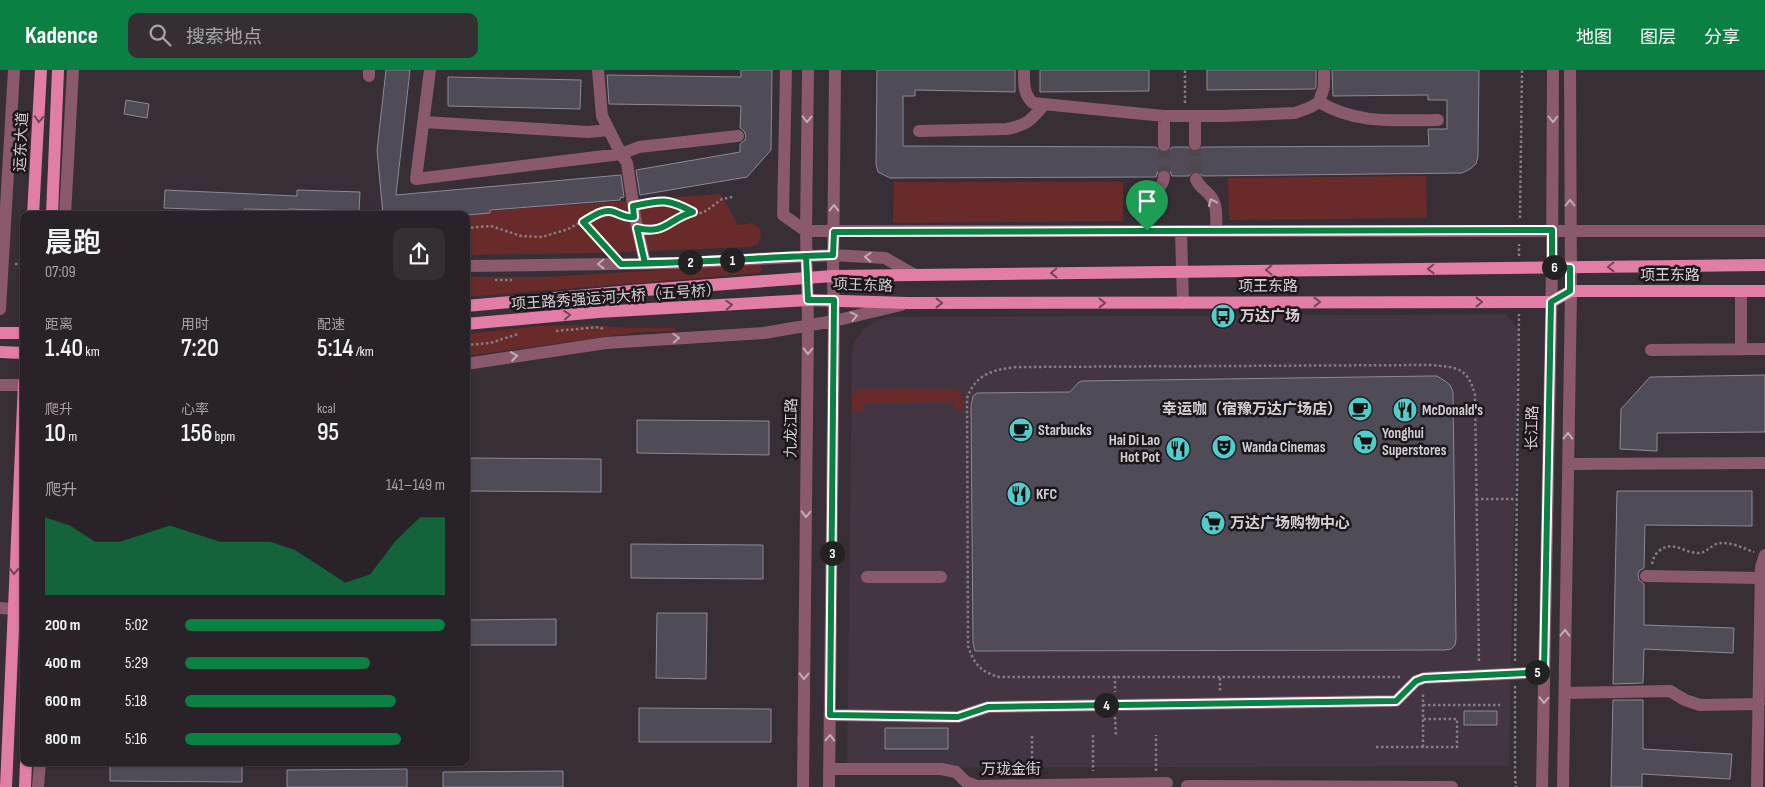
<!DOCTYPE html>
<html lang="zh">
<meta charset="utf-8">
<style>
:root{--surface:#292228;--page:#352f34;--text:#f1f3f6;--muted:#a5a4a8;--line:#453f45;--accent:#0b8043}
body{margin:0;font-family:"Sofia Sans Condensed","Noto Sans SC",sans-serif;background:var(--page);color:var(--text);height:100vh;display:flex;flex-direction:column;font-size:19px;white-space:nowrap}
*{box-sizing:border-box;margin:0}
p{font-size:16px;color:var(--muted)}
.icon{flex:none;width:28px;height:28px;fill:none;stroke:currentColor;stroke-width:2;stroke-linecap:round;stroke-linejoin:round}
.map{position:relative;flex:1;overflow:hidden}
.side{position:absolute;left:20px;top:141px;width:450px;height:555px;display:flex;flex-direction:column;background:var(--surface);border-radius:10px;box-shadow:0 1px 4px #0004,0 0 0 1px var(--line)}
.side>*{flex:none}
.pin{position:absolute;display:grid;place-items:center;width:42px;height:42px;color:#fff;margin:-51px -21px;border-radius:50% 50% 50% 0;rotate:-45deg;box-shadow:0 0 5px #0007}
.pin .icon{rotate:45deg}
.km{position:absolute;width:25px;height:25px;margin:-12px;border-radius:50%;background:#222;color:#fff;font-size:14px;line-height:25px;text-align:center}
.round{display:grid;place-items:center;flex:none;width:52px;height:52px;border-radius:10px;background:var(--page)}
.headline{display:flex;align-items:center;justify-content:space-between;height:85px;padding:0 25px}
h1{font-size:28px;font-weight:600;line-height:38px}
.stats{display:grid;grid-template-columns:repeat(3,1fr);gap:8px;height:85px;padding:5px 25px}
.stats div{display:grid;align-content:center}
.stats b{font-size:25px;font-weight:600}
.stats small{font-size:14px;font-weight:400}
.stats p{font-size:14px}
.chart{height:140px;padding:10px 25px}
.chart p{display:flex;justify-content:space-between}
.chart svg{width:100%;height:90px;margin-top:5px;fill:var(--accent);opacity:.7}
ul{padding:0 25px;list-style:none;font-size:16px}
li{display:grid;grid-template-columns:80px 60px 1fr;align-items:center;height:38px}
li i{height:12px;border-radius:6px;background:var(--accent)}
header{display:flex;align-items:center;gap:30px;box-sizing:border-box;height:70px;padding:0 25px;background:var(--accent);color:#fff}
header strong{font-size:24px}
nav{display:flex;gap:28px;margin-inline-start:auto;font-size:18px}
.search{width:350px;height:45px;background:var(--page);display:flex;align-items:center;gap:12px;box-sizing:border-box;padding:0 18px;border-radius:10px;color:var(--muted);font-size:19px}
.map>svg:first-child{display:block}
</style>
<header>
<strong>Kadence</strong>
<div class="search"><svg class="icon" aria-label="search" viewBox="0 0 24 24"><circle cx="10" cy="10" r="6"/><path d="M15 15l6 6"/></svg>搜索地点</div>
<nav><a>地图</a><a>图层</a><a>分享</a></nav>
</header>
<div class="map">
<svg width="1765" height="717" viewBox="0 0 1765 717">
<rect width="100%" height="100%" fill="#372e36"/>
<path fill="#433542" d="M1506 244 1518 259 1509 696 847 698 852 286 854 272 863 260 876 251 890 247Z"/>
<path fill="#692b2a" d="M1426 106 1427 148 1229 150 1228 108Z
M894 112H1123V151L893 153Z
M721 124 738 155 753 153 760 159 761 166 758 174 749 177 599 183 466 185V145H432Z
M753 195H760L762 200 760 203 466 227V207H544Z
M588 255 633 258H674L676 259 675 261 639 262 466 286V264L541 256Z
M864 319H953C964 322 963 330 964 340H954V332L864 333 863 341H852V324L858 320Z"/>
<path fill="#4f4b57" stroke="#8d8996" d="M386 0H410L396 125 621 105 624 127 620 128V130L490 140V143L467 145H383L377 80Z
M741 0H772L771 80 747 107 640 125 636 100 740 82V74L745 70 746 66 744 61 740 58 741 36 609 34 607 5 741 7Z
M877 0H1015V22L915 20V26H903V76L1156 77 1160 82 1164 83 1168 82 1172 77H1188L1191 81 1195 82 1199 81 1202 77 1429 76 1428 59H1447V30H1428V25L1333 26 1332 0H1479L1478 86 1476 94 1470 99 1462 103 1203 106 1196 101 1192 102 1189 106H1172L1170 101 1165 99 1158 101 1156 107 890 108 878 102 876 94Z
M1040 0H1149V21L1040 22Z
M1207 0H1316V16L1315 19 1207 20Z
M448 7 581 10 580 39 448 36Z
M126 30 149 34 147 48 124 44Z
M165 120 297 126V120L360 122 359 141 289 139V140L244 139V141L164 138Z
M1765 305V362L1657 363V381L1620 379 1621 339 1650 307Z
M1431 306H1437L1445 311 1450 315 1453 322 1456 569 1455 575 1451 579 1445 580 975 581 973 573 971 336 973 326 977 323 1070 322 1078 313 1082 311Z
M637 350 769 351V385L637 383Z
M469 388 601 389V422L469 421Z
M1617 421H1752V456L1645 455 1644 498 1639 501 1638 505 1639 510 1644 514V555L1734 558 1733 583 1644 579 1643 613 1613 614Z
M631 474 763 475V509L631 508Z
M657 543H707L706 609 656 608Z
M556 549V575H466V550Z
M1613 630H1643V679L1732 684 1730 709 1642 704V717H1611Z
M639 638 771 639V672H639Z
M1464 641H1497V655H1464Z
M885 658H948V679H885Z
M110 692H242V712L110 711Z
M407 699V717H287V700Z
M563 701V717H443V702Z"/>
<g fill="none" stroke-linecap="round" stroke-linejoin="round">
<path stroke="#4f464e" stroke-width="12" stroke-dasharray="12 6" stroke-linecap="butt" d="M1195 74 1196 109
M1164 107V75"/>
<path stroke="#857d84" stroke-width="2.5" stroke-dasharray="2.5 2.5" stroke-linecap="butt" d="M1185 33V0
M647 133C655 131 663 129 672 132 683 135 691 143 703 143L722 129 732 127
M1520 148 1522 0
M583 152 609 181
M466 158 491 156 521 166 542 167 568 159 596 144 607 141 621 146
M651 160C667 159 677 146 693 142
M1519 186V174
M15 194H24
M495 210H512
M556 261 600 257 604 260
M466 275 490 273 518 264
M1476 429H1517
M1652 494C1653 489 1655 484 1659 481 1673 469 1685 484 1699 483 1707 482 1710 477 1716 474 1727 470 1743 478 1754 482
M1515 591 1519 244
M1115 606V622
M1400 607H999C981 602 974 594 968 576L967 328C976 304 992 300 1016 297L1430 295C1456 297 1468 297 1475 325L1479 593
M1220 608V622
M1515 616V704L1516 717
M1423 635H1500
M1115 647 1116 665
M1093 665V701
M1032 666V702
M1376 677H1457V649H1423
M1423 677V623
M1156 701V665"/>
<path stroke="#8b596c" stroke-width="12" d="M430 0 416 109 621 84 639 77 738 66
M598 0 602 46 621 84 627 93 635 147 645 193
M786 0 783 145 806 161H1765
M1024 0C1024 13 1023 24 1033 33L1164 46H1224L1295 43 1311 37 1319 32 1324 17V0
M369 6V0
M1319 32C1358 55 1395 50 1438 50
M1195 46V74
M424 52 588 62 608 60
M919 61 1007 59C1028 55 1032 49 1045 34
M1164 75V46
M1196 109C1199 118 1207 120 1212 128 1218 137 1216 151 1216 161
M65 145 73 0
M1147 161C1148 150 1147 138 1152 128 1156 120 1163 117 1164 107
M1181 161 1183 233
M466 196 680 193 833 185 885 188 913 204
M1741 221V279
M0 239 14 0
M1651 280 1765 279
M466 294 606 273 764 263 834 251 901 235
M0 315H24
M1568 394 1765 393
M1646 506 1761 508
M867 507H941
M0 538 24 540
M1565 623 1670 621 1685 630 1700 635 1759 634
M830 645 958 647 988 637 1396 631 1416 611 1424 608 1544 602
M829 699H941L956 702 966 712 977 716 1167 713
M1187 716 1452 717
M38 717 40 692
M803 717 808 255 806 161 808 0
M829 717 834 251 833 206 835 0
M1542 717 1552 197 1553 0
M1563 717 1571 221 1570 0
M1757 717 1761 497 1765 485"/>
<path stroke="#e27ea5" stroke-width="12" d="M33 145 41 0
M52 145 58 0
M466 236 631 221 833 206 1765 195
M466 254 598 242 808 230 908 233 1551 232 1571 221H1765
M0 263H24
M0 282 24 283
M6 717 24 313
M25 717 26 692"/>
</g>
<defs><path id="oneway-chevron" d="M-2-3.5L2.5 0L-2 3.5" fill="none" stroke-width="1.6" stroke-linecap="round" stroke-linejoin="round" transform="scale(1.25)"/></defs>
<g stroke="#754559">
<use href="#oneway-chevron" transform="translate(39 49) rotate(93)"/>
<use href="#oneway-chevron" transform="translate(1611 197) rotate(179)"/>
<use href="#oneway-chevron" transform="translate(1431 199) rotate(179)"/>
<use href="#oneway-chevron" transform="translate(1269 200) rotate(179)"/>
<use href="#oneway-chevron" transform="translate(1054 203) rotate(179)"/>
<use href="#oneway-chevron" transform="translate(1317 232)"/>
<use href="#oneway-chevron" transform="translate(1479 232)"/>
<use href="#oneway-chevron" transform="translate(939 233)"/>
<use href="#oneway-chevron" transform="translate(1102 233)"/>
<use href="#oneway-chevron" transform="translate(729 235) rotate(-3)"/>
<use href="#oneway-chevron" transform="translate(567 245) rotate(-5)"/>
<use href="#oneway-chevron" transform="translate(14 501) rotate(93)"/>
</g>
<g stroke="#c0acb6">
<use href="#oneway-chevron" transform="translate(807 49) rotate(91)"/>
<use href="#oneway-chevron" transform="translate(1553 49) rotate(90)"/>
<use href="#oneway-chevron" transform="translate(1212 132) rotate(-114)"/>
<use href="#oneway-chevron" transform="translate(1570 133) rotate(-90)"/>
<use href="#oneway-chevron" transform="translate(834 138) rotate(-89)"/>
<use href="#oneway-chevron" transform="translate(868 187) rotate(-177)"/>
<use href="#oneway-chevron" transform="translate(601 194) rotate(179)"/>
<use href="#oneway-chevron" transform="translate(854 246) rotate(-13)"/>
<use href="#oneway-chevron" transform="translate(676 268) rotate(-3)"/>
<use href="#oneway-chevron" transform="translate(808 281) rotate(91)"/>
<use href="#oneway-chevron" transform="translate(514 286) rotate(-8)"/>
<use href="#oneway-chevron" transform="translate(1568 366) rotate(-89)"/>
<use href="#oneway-chevron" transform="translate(806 444) rotate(91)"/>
<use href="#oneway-chevron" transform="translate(1565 563) rotate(-89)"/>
<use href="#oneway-chevron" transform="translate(804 606) rotate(91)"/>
<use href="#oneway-chevron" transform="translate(1544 630) rotate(91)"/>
<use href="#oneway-chevron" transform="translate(830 668) rotate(-89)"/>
</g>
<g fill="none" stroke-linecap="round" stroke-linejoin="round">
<defs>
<path id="route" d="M1147 161 834 162 833 185C771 187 708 192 645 193L637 158C666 165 668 149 693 142 667 128 661 130 633 136L634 147C626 148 622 145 614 142 603 138 592 147 583 152L621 194C683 193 744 189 806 186L808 230H834L830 645 958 647 988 637 1396 631 1416 611 1424 608 1544 602 1551 232 1570 221V198L1552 197V160L1147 161"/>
</defs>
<use href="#route" stroke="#fff" stroke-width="10"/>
<use href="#route" stroke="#0b8043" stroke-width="6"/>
</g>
<defs>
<symbol id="bus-disc" viewBox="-11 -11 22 22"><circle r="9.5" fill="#52cdcc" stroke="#1c171b"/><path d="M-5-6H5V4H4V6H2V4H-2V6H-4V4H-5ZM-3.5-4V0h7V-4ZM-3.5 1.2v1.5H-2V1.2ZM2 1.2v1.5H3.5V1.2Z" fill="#111"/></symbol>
<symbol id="cafe-disc" viewBox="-11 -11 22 22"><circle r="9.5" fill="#52cdcc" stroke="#1c171b"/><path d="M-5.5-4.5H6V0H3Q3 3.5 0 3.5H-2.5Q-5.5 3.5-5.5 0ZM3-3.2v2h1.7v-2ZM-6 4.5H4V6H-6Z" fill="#111"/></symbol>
<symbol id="restaurant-disc" viewBox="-11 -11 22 22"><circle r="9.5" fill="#52cdcc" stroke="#1c171b"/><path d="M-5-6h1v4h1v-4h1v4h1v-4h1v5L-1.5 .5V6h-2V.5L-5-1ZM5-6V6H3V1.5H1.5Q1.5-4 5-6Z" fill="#111"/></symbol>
<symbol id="supermarket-disc" viewBox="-11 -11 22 22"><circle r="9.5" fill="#52cdcc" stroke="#1c171b"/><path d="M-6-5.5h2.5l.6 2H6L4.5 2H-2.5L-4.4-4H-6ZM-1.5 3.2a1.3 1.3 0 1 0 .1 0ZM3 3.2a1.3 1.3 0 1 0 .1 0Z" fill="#111"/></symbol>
<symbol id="theatre-disc" viewBox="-11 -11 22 22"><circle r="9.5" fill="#52cdcc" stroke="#1c171b"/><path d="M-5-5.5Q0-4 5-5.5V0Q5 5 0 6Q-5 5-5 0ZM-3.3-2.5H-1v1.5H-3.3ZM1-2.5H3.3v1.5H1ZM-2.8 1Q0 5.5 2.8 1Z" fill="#111"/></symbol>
</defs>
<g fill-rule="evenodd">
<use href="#bus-disc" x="1209" y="232" width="28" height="28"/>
<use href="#cafe-disc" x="1346" y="325" width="28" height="28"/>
<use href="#restaurant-disc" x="1391" y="326" width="28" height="28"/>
<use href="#cafe-disc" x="1007" y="346" width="28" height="28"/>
<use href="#supermarket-disc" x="1351" y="358" width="28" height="28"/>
<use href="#theatre-disc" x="1210" y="363" width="28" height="28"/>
<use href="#restaurant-disc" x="1164" y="365" width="28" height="28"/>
<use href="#restaurant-disc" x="1005" y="410" width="28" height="28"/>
<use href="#supermarket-disc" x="1199" y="439" width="28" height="28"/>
</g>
<g text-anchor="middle" stroke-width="5" stroke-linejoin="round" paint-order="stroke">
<g font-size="15" fill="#d6cfd5" stroke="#1c171b">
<text transform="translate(21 72) rotate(-87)" y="5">运东大道</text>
<text x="1670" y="210">项王东路</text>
<text transform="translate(863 215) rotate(2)" y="5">项王东路</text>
<text x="1268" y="221">项王东路</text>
<text transform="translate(616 227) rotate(-4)" y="5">项王路秀强运河大桥（五号桥）</text>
<text transform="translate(791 358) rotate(-89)" y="5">九龙江路</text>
<text transform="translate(1532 358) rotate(-89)" y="5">长江路</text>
<text x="1011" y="704">万珑金街</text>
</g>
<g font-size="15" font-weight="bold" fill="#d6cfd5" stroke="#1c171b" text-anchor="start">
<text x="1240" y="251">万达广场</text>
<text x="1342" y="344" text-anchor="end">幸运咖（宿豫万达广场店）</text>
<text x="1422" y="345">McDonald's</text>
<text x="1038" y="365">Starbucks</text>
<text x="1382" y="368">Yonghui<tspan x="1382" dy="17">Superstores</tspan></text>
<text x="1160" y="375" text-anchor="end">Hai Di Lao<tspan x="1160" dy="17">Hot Pot</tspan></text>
<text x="1242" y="382">Wanda Cinemas</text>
<text x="1036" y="429">KFC</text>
<text x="1230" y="458">万达广场购物中心</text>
</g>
</g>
</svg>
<div class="pin" style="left:1147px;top:161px;background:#1e9e55"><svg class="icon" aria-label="arrive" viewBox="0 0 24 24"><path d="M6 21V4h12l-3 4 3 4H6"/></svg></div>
<b class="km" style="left:732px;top:190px">1</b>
<b class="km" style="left:690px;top:192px">2</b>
<b class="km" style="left:832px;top:483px">3</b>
<b class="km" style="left:1106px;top:635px">4</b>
<b class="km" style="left:1537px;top:602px">5</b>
<b class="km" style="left:1554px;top:197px">6</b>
<section class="side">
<div class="headline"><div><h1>晨跑</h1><p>07:09</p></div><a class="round"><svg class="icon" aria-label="share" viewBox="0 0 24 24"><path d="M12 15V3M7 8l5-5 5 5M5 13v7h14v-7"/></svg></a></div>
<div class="stats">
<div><p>距离</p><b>1.40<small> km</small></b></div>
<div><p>用时</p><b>7:20</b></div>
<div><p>配速</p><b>5:14<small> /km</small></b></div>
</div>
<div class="stats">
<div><p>爬升</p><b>10<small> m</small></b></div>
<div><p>心率</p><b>156<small> bpm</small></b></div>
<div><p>kcal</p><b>95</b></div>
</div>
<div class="chart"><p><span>爬升</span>141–149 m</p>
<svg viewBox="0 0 160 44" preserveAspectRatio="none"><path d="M0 44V6L10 10L20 18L30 18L40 14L50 10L60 14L70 18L80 18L90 18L100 22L110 30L120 38L130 34L140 18L150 6L160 6V44z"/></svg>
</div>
<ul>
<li><b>200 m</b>5:02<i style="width:100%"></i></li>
<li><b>400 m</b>5:29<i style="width:71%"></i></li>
<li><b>600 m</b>5:18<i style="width:81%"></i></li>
<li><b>800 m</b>5:16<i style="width:83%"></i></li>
</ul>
</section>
</div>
